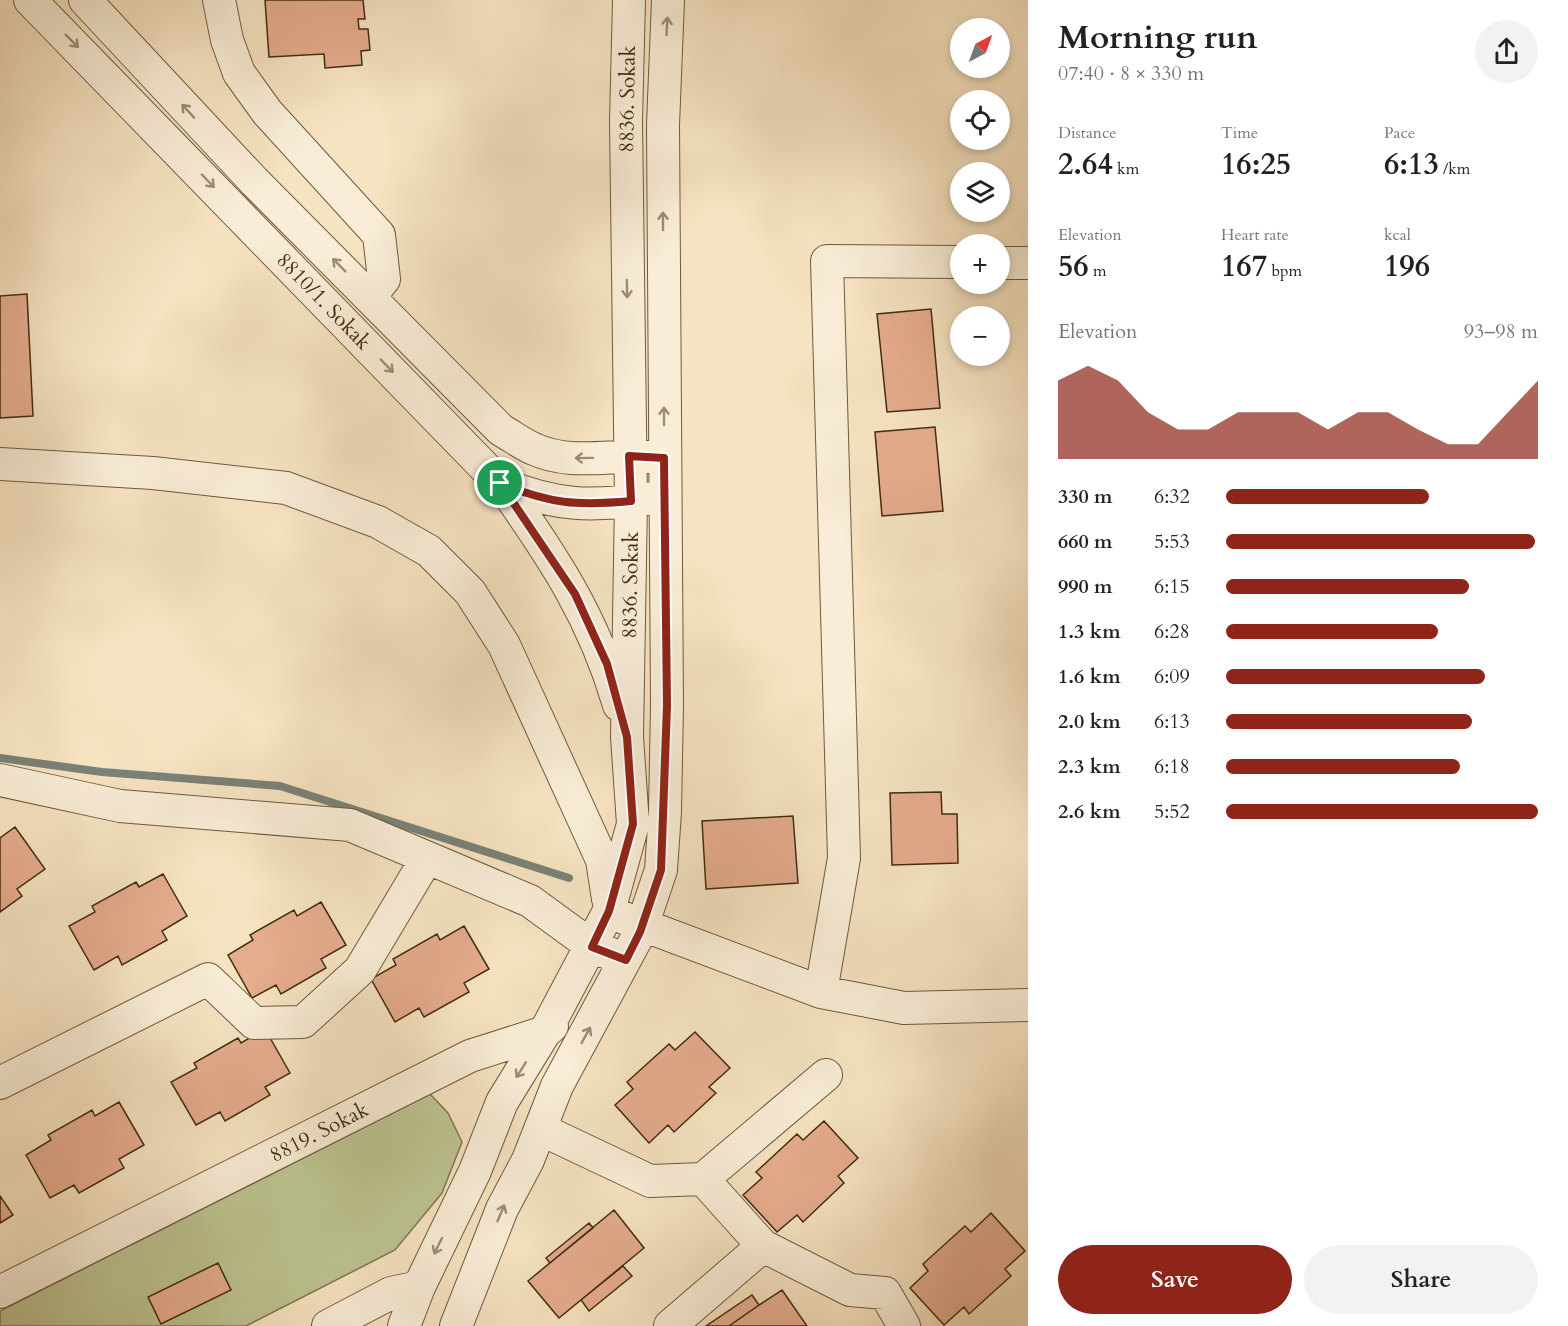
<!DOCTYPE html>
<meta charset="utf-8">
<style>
:root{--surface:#fff;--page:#f2f2f2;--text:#222;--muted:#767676;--accent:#8f2418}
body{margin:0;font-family:Cardo,serif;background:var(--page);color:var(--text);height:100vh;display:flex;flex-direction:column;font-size:22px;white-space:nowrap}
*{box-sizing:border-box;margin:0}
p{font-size:20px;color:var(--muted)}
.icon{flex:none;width:33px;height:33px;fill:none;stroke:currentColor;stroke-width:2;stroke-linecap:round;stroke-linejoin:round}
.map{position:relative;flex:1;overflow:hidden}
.panel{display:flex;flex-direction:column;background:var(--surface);width:540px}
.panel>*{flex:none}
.needle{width:39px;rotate:41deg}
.buttons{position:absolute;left:950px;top:18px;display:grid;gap:12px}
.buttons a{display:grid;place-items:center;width:60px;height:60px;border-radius:50%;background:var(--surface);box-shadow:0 3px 9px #0003;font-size:30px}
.pin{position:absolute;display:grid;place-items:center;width:51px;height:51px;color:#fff;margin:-26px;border:3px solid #fff;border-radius:50%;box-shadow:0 2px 6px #0007}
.round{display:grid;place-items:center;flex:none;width:63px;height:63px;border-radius:32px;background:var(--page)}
.head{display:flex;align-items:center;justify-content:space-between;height:102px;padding:0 30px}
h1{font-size:33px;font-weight:800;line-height:45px}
.stats{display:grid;grid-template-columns:repeat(3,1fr);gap:9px;height:102px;padding:6px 30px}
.stats div{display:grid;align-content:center}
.stats b{font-size:30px;font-weight:800}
.stats small{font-size:16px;font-weight:400}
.stats p{font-size:16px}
.chart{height:168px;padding:12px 30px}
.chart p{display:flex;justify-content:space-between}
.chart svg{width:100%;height:108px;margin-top:6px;fill:var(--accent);opacity:.7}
.primary-button{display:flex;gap:12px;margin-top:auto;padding:12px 30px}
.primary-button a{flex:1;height:69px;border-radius:36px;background:var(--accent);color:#fff;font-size:24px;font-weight:800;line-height:69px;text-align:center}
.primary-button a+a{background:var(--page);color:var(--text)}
ul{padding:0 30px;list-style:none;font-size:20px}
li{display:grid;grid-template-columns:96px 72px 1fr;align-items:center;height:45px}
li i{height:15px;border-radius:8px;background:var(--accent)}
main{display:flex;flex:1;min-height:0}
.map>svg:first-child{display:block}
</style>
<main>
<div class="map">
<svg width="1028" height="1326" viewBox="0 0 1028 1326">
<rect width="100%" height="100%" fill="#f6e3c1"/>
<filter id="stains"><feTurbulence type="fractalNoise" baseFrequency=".00333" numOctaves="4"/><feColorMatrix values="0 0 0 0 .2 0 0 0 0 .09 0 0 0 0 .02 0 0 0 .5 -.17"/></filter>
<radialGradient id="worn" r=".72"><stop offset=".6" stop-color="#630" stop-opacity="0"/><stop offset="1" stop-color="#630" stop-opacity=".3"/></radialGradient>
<path fill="#bdc492" stroke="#7f7850" stroke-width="1.5" d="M430 1094 448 1113 462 1142 442 1193 395 1250 246 1326H0V1311Z"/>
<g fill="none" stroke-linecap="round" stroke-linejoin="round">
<path stroke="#7a8277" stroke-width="8" d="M0 758 102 772 280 786 569 878"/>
</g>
<path fill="#e5ac8e" stroke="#412c0f" stroke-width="1.5" d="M265 0H363L365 19H358L359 29H368L370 50 361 51 362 65 325 68 324 54 269 57Z
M27 294 33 416 0 418V296Z
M931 309 940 408 887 412 877 314Z
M935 427 943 511 882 516 875 432Z
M941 792 942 814H957L958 863 892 865 890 793Z
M793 816 798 883 706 889 702 821Z
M15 827 45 869 17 889 22 896 0 912V838Z
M163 874 187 916 162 931 167 940 122 965 118 956 94 970 69 926 95 912 92 906 136 882 139 887Z
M321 902 346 945 321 959 326 968 281 994 276 985 252 998 228 955 253 940 250 935 294 910 297 916Z
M464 926 489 969 464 983 469 992 424 1017 419 1008 395 1022 371 979 396 965 393 959 437 934 440 940Z
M265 1029 290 1073 265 1087 270 1095 225 1121 220 1112 196 1125 171 1082 197 1068 194 1063 238 1038 241 1043Z
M695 1032 730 1068 709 1087 716 1093 674 1132 668 1125 649 1143 615 1105 633 1089 627 1082 669 1044 675 1050Z
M119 1102 144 1145 119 1159 124 1168 79 1193 74 1185 50 1198 26 1155 51 1140 48 1135 92 1110 95 1116Z
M824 1121 858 1158 838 1176 844 1183 803 1222 797 1215 777 1232 743 1195 762 1178 756 1172 797 1134 803 1140Z
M0 1196 13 1215 0 1223Z
M614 1210 644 1248 559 1318 528 1281Z
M991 1213 1025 1251 1005 1269 1011 1276 969 1314 964 1307 944 1325 910 1288 928 1271 923 1264 965 1226 971 1232Z
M589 1223 593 1228 550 1263 546 1258Z
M218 1263 231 1290 161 1324 148 1297Z
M623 1266 632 1276 589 1311 581 1300Z
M782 1290 807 1326H729L759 1305Z
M752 1295 759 1305 729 1326H706Z"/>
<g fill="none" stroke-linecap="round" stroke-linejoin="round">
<defs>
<path id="minor" d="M30 0 500 483C556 507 592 507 653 498
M85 0 254 181 501 430C512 436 522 444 534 449 570 466 612 454 651 457
M219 0 227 40 239 73 267 112 379 235 384 279 370 297
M999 263H1028
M0 464 153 473 286 488 378 522 429 551 470 592 504 645 602 860 608 899
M501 483C553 557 593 616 619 705
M0 780 120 806 350 825 530 901 593 947 611 954
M624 918 821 992 904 1008 1028 1005
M821 992 844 858 827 261 960 262
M0 1083 208 979 254 1023 303 1022 360 970 427 858
M540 1129 650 1181 703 1179 763 1246 850 1290 885 1293 904 1326
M703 1179 826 1075
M0 1292 470 1056 545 1032 552 1026
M328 1326 391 1293 419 1287
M404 1326 419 1287 475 1171 502 1102 545 1032 609 911 633 824 627 737 631 501 626 121 629 0
M456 1326 502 1209 528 1160 557 1086 640 932 661 870 665 812 667 705 663 125 668 0
M670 1326 763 1246"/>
</defs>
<use href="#minor" stroke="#6e5a3c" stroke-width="34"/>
<use href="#minor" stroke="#f9edd7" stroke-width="32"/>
</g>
<defs><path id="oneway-shaft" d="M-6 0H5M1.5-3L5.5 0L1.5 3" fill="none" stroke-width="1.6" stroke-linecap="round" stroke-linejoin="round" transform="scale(1.5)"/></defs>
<g stroke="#9d8c73">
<use href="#oneway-shaft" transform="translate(667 26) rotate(-87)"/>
<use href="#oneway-shaft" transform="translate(72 41) rotate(45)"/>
<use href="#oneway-shaft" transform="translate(188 111) rotate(-133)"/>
<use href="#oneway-shaft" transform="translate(208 181) rotate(46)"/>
<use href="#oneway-shaft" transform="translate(663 221) rotate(-90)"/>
<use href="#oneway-shaft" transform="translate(339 265) rotate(-135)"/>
<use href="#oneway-shaft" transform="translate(627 289) rotate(89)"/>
<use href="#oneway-shaft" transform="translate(387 366) rotate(46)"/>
<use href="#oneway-shaft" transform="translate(664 416) rotate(-90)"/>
<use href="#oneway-shaft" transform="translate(584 458) rotate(179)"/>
<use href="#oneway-shaft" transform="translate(586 1035) rotate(-61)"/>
<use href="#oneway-shaft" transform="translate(521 1070) rotate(122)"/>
<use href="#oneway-shaft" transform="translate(501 1213) rotate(-67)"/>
<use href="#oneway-shaft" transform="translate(438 1246) rotate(116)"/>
</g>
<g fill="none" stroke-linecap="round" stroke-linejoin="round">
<defs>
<path id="route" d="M629 456 664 458 667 705 661 870 640 932 626 960 592 947 609 911 633 824 627 737 607 664 575 594 500 483C550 504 577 506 631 501Z"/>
</defs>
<use href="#route" stroke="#fff" stroke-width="12"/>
<use href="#route" stroke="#8f2418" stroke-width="8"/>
</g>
<g text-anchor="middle" stroke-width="6" stroke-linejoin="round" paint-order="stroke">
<g font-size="21" fill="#412c0f" stroke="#f9edd7">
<text transform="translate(627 99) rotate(-89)" y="7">8836. Sokak</text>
<text transform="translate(324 301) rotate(46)" y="7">8810/1. Sokak</text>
<text transform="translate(630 585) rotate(-89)" y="7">8836. Sokak</text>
<text transform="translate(319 1132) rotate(-27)" y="7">8819. Sokak</text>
</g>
</g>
<rect width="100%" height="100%" filter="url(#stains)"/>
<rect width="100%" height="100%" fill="url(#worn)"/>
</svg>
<div class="buttons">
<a><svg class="needle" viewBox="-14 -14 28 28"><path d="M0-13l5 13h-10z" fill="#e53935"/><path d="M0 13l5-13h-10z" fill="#767676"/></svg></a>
<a><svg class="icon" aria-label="locate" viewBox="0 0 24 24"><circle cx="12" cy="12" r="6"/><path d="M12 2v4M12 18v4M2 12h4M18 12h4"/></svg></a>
<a><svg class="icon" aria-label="layers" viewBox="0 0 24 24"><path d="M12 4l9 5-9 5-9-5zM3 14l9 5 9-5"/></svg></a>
<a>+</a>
<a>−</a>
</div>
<div class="pin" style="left:500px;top:483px;background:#1e9e55"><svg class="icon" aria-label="arrive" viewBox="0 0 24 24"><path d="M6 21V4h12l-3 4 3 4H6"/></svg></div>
</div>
<section class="panel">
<div class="head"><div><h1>Morning run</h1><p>07:40 · 8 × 330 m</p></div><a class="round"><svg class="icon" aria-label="share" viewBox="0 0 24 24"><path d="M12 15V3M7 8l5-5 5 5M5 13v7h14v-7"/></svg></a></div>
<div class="stats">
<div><p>Distance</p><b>2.64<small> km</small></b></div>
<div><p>Time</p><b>16:25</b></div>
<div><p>Pace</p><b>6:13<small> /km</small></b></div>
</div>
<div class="stats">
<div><p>Elevation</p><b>56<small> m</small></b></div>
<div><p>Heart rate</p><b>167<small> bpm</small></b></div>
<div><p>kcal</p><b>196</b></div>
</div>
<div class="chart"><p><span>Elevation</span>93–98 m</p>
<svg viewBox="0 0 160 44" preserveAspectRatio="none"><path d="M0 44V12L10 6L20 12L30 25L40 32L50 32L60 25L70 25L80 25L90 32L100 25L110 25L120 32L130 38L140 38L150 25L160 12V44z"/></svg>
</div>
<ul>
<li><b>330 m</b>6:32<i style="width:65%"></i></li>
<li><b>660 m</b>5:53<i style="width:99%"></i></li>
<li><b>990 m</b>6:15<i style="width:78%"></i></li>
<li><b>1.3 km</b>6:28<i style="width:68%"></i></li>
<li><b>1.6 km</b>6:09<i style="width:83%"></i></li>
<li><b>2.0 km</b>6:13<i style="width:79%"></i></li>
<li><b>2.3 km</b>6:18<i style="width:75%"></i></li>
<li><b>2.6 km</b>5:52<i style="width:100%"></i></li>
</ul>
<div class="primary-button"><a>Save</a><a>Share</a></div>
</section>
</main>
